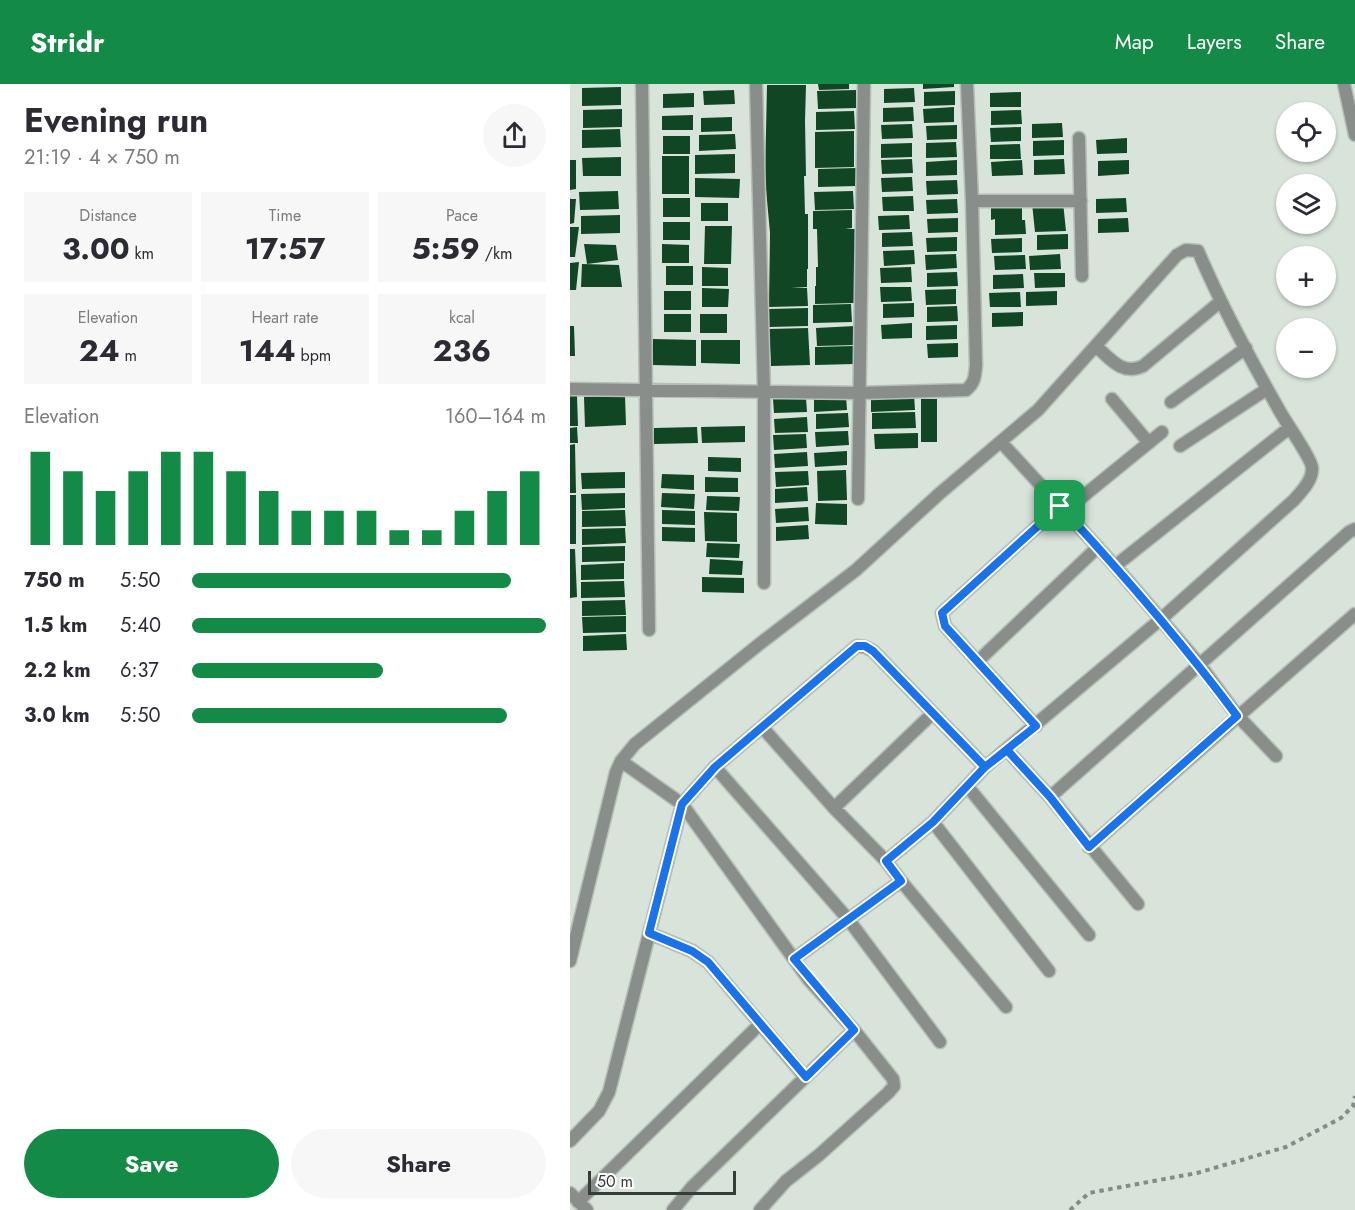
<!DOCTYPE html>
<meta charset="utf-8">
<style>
:root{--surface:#fff;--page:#f7f7f7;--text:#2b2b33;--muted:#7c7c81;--accent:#138b46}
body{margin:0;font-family:Jost,sans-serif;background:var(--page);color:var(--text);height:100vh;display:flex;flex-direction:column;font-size:22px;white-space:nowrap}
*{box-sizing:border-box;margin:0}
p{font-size:20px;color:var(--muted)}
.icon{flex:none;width:33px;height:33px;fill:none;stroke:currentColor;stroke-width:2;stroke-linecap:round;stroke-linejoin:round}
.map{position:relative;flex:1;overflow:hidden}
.details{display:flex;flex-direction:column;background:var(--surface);width:570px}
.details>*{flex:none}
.buttons{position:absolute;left:706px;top:18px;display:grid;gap:12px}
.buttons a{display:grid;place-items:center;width:60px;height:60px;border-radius:50%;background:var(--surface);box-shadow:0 2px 4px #0004;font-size:30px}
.scale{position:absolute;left:18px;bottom:15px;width:148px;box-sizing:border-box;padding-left:6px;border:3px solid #383c39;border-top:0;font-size:16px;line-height:21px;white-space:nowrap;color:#383c39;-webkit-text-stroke:4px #fff;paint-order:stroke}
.pin{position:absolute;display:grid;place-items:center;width:51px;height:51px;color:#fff;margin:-26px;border-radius:12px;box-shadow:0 3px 9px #0006}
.round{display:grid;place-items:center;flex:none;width:63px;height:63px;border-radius:32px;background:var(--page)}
.overview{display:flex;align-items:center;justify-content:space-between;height:102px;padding:0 24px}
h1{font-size:33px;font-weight:700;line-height:45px}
.metrics{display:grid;grid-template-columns:repeat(3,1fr);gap:9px;height:102px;padding:6px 24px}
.metrics div{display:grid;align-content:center;border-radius:0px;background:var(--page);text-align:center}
.metrics b{font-size:30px;font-weight:700}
.metrics small{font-size:16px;font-weight:400}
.metrics p{font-size:16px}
.chart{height:168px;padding:12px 24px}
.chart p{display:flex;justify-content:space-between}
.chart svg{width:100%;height:108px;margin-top:6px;stroke:var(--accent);stroke-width:6}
.cta{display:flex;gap:12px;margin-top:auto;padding:12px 24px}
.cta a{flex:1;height:69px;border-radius:36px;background:var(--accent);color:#fff;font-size:24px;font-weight:700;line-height:69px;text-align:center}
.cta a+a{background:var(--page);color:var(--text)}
ul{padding:0 24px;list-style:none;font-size:20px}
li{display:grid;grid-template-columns:96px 72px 1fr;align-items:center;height:45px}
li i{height:15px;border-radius:8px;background:var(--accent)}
header{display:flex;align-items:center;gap:36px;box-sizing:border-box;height:84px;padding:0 30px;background:var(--accent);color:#fff}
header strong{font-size:28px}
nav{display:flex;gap:33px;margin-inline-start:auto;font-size:21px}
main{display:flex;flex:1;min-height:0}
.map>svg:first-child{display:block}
</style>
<header>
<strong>Stridr</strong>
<nav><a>Map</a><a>Layers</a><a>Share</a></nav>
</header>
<main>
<section class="details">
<div class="overview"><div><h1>Evening run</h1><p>21:19 · 4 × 750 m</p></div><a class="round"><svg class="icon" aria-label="share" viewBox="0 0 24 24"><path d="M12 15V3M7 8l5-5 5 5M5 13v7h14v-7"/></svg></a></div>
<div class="metrics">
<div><p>Distance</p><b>3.00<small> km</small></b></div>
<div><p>Time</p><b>17:57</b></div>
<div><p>Pace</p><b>5:59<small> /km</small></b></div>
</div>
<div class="metrics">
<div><p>Elevation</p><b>24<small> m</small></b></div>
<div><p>Heart rate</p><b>144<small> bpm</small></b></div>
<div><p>kcal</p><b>236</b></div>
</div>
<div class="chart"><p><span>Elevation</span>160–164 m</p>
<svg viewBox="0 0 160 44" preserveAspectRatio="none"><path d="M5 44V6M15 44V14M25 44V22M35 44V14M45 44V6M55 44V6M65 44V14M75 44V22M85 44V30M95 44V30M105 44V30M115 44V38M125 44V38M135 44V30M145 44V22M155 44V14"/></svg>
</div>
<ul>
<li><b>750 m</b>5:50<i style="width:90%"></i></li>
<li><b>1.5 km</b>5:40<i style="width:100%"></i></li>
<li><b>2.2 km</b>6:37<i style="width:54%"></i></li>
<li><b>3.0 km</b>5:50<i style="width:89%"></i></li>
</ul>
<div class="cta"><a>Save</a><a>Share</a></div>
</section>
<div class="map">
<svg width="785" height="1126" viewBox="0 0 785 1126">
<rect width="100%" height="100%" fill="#d8e3da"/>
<path fill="#104623" d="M248 0H279V5L249 6Z
M353 0H384V3L353 5Z
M197 1H236L235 37 236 92H234L235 130H238V185H237V203L221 204H237L238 222 199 223 200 149 195 94Z
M51 3V21L12 22V4Z
M344 4 345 18 314 19V5Z
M164 6 165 20 134 21 133 7Z
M286 6V24L248 25 247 7Z
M385 7V21L354 22V8Z
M451 8V23H420V9Z
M124 9V23L93 24V10Z
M343 23 344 37 313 38V24Z
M384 23V38L354 39 353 25Z
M52 25V43L13 44V26Z
M451 26 452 40 421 41V27Z
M284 27 285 45 246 46V28Z
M123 31V46H92V32Z
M162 33V47L131 48V34Z
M492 39 493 53 462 54V40Z
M342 40 343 54 312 55 311 41Z
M387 41V55L357 56 356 42Z
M451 43V57L421 58 420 44Z
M50 45 51 63 12 64V46Z
M284 47V83L245 84V48Z
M165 50 166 65 129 67V51Z
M93 52H120V70H93Z
M557 54V69L527 70 526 56Z
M494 56V71L463 72V57Z
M386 58 387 73 356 74V59Z
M342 59V73L311 74V60Z
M450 60 451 75H420V61Z
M165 70V89L125 90V71Z
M92 72H119V110H92Z
M51 73V92H13L12 74Z
M342 75 343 89 312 90 311 76Z
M494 75 495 90 464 91V76Z
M0 76H6V105L0 106Z
M387 76V91L356 92V78Z
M452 76 453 91 422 92 421 78Z
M559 76V90L528 92V77Z
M286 84V102L248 103V85Z
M342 93 343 107 312 108 311 94Z
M125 94 170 95 169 114 125 113Z
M387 96 388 110 357 111 356 97Z
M48 107 49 125 10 126 9 108Z
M283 107 284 125 245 126 244 108Z
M343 112 344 127H313L312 113Z
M93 114H120V133H93Z
M556 114 557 128 526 129V115Z
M0 115H6L4 139 0 140Z
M387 115 388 129 357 130 356 116Z
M493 118 496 147 465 148 462 119Z
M131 119H158V137H131Z
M452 120V136H455L456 150 425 151V135L421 136V121Z
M282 126V144L275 145H286V182H285L284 219 245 220V202H246V183H248L247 145H243V127Z
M50 131V149L11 150V132Z
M339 131 340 145 309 146 308 132Z
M388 134V148L358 149 357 135Z
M558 134 559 148 528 149V135Z
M93 138H120V156H93Z
M135 142H162L161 180H134Z
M0 143H9L5 173H0Z
M342 148 343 162 312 163V149Z
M498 150V165L467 166V151Z
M387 153V167L357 168 356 154Z
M452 154V168L422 169 421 155Z
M14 160 46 161 48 176 17 180Z
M92 160 119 161V179H92Z
M344 166 345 180 314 182 313 167Z
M386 170 387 184 356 186 355 171Z
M490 170 491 185 460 186 459 172Z
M455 171 456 185 425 186 424 172Z
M9 178 6 206H0V179Z
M12 180 49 181 52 203H11Z
M96 182H123V201H96Z
M132 183 158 184V202H132Z
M341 183 342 198 311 199 310 184Z
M387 188 388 202 357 203V189Z
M464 189H495V203L465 204Z
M453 190 454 204 423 205V191Z
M310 203H341L342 217 311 218Z
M132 204 159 205 158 223H132Z
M386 205V220L356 221 355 206Z
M94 207H121V226H94Z
M487 207V221L456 222V208Z
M450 208 451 223H420L419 209Z
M344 219V233L313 234V220Z
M281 220 282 238 243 239V221Z
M387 222 388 237 357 238V223Z
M238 224V242L199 243V225Z
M453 228V242L422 243V229Z
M94 230H121V248H94Z
M130 230H157V249H130Z
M342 239V254L312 255 311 241Z
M387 241V255L356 256V242Z
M0 242H4L5 272H0Z
M285 242 286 261 247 262 246 244Z
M238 244 240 281 201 282 199 245Z
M83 255 126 256V282L82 281Z
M131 256H170V280L131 279Z
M388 259V273L358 274 357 260Z
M284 262V280L245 281V263Z
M344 311 345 326 301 328V312Z
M0 312H7L8 342H0Z
M55 312 56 341 15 343 14 313Z
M276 312 277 326 244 328V314Z
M236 314 237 328 204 329 203 315Z
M351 315H367V358H351Z
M345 328 346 344 302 345V329Z
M278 329 279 343 246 345V330Z
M237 333 238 348 205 349 204 335Z
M175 342V358L132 359 131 343Z
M7 343 8 359H0V344Z
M127 343 128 359 84 360V344Z
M278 347 279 361 246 363 245 348Z
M348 349V364L305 365 304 350Z
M236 350 237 364 204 366 203 351Z
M5 360 6 409H0V361Z
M277 367V381L245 383 244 369Z
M237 368 238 382 205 384 204 370Z
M138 373 171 374V388L138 387Z
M276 386 277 416 248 417 247 387Z
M238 387 239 401 206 403 205 388Z
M55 388V404L12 405 11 389Z
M92 390 124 391V406L91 404Z
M135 393 168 394V408H135Z
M237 403 238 417 205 419V405Z
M55 409V424L12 426 11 410Z
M92 409 125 410 124 425 91 423Z
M0 411H6V460H0Z
M137 412 170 413 169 427 136 426Z
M246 419 277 420V441L245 440Z
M238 423 239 437 206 439 205 425Z
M55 426 56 442 12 443V427Z
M92 426 125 427V441L92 440Z
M134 428 167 429V458L135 457Z
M238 441 239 455 206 457V443Z
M92 443 125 444V458L92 457Z
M55 444 56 459 12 461V445Z
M137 459 170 460 169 474 136 473Z
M55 462V477L12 478V463Z
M0 465H5L7 513 0 514Z
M140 475 173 477 172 491 139 490Z
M54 479V495L11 496V481Z
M132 493 174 494V509L132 508Z
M54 497 55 513 11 514V498Z
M55 516 56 531 12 532V517Z
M56 532V548L13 549 12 533Z
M56 550 57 566 13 567V552Z"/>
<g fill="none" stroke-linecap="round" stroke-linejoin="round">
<defs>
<path id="street" d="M72 0 79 546
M186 0 194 309V499
M774 0 785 51
M509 54 512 192
M402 117H511
M526 262C540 275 553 292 573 282L651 217
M0 305 290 309 396 306C405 299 405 292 406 281L402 117 397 0
M542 315 579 359
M601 318 676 264
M431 358 545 482 630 581 667 631 706 672
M610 362 697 305
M288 415 294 0
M495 427 592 348
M545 482 719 344
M408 577 528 463
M466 642 375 542 372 529 490 422
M192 643 264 724 316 777 331 797 436 923
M437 666 480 713 568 820
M51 677 112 720 239 896 284 946 323 995 324 1002 318 1009 249 1071 216 1097 190 1126
M145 683 278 835 370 958
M398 703 519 851
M480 713 779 448 785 445
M264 724 363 629
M363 738 479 887
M519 763 785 530
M79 849 122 867 138 878 235 993
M224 875 331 797
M0 877 46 688 51 677 65 660 192 558 286 486 369 410 468 326 607 171 616 166 628 167C651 221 679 273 708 324 714 336 742 375 742 384 743 396 731 408 724 416L591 535 415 683 363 738 316 777
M0 1057 29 1027 39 1008 112 720 145 683 287 562 295 563 303 567 415 683
M0 1109 17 1126
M8 1118 190 940
M103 1126 122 1103 284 946"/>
</defs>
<use href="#street" stroke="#b5beb7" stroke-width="15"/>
<path stroke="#848c86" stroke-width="4" stroke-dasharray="4.5 4.5" stroke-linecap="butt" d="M500 1126 519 1109 627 1089 716 1063 771 1034 783 1022 785 1012"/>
<use href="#street" stroke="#8a8e8b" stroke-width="12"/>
</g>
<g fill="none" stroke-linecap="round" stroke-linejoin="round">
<defs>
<path id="route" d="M490 422 372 529 375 542 466 642 415 683 303 567 295 562H287L145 683 112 720 79 849 122 867 138 878 236 993 284 946 224 875 331 797 316 777 363 738 415 683 437 666 480 713 519 763 667 632C612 558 552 489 490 422"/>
</defs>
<use href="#route" stroke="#fff" stroke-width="12"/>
<use href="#route" stroke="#1a73e8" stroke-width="8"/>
</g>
</svg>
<div class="buttons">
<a><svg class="icon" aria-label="locate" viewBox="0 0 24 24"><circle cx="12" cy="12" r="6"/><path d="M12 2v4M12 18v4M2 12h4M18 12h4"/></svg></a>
<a><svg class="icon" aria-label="layers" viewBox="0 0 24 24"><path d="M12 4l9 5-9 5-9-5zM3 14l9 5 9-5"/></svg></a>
<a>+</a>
<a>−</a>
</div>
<div class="scale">50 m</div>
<div class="pin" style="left:490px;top:422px;background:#1e9e55"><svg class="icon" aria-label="arrive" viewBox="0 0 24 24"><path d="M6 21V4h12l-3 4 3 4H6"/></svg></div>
</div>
</main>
